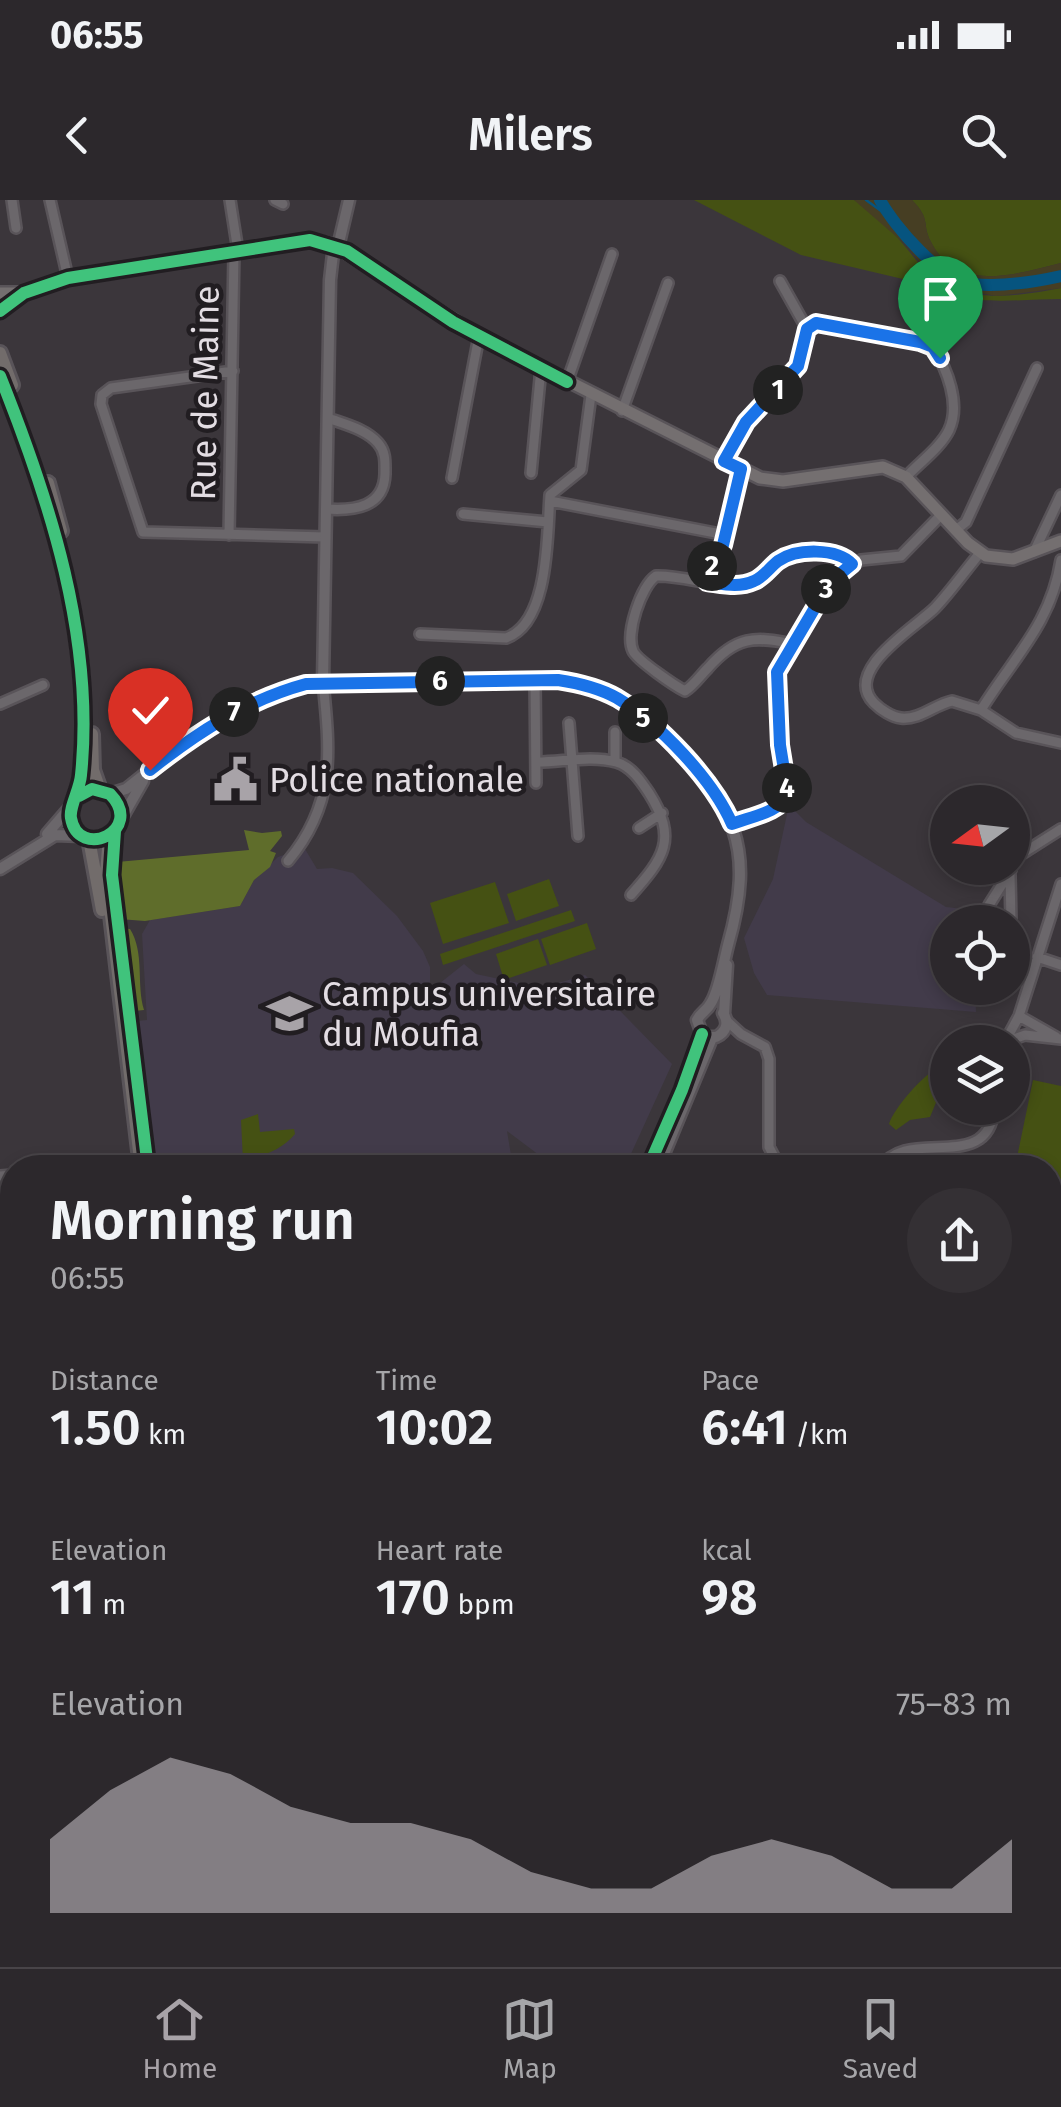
<!DOCTYPE html>
<meta charset="utf-8">
<style>
:root{--surface:#2c282c;--page:#343034;--text:#f1f3f6;--muted:#a6a6a9;--line:#484448;--accent:#a8a3a8}
body{margin:0;font-family:"Fira Sans",sans-serif;background:var(--page);color:var(--text);height:100vh;display:flex;flex-direction:column;font-size:38px;white-space:nowrap}
*{box-sizing:border-box;margin:0}
p{font-size:32px;color:var(--muted)}
.icon{flex:none;width:55px;height:55px;fill:none;stroke:currentColor;stroke-width:2;stroke-linecap:round;stroke-linejoin:round}
.map{position:relative;flex:1;overflow:hidden}
.details{position:absolute;left:0px;top:955px;width:1062px;height:812px;display:flex;flex-direction:column;background:var(--surface);border-radius:40px 40px 0 0;box-shadow:0 5px 15px #0003,0 0 0 2px var(--line)}
.details>*{flex:none}
.needle{width:65px;rotate:255deg}
.fabs{position:absolute;left:930px;top:585px;display:grid;gap:20px}
.fabs a{display:grid;place-items:center;width:100px;height:100px;border-radius:50%;background:var(--surface);box-shadow:0 5px 15px #0003,0 0 0 2px var(--line);font-size:50px}
.pin{position:absolute;display:grid;place-items:center;width:85px;height:85px;color:#fff;margin:-102px -42px;border-radius:50% 50% 50% 0;rotate:-45deg;box-shadow:0 0 10px #0007}
.pin .icon{rotate:45deg}
.km{position:absolute;width:50px;height:50px;margin:-25px;border-radius:50%;background:#222;color:#fff;font-size:28px;line-height:50px;text-align:center}
.round{display:grid;place-items:center;flex:none;width:105px;height:105px;border-radius:52px;background:var(--page)}
.head{display:flex;align-items:center;justify-content:space-between;height:170px;padding:0 50px}
h1{font-size:55px;font-weight:600;line-height:75px}
.metrics{display:grid;grid-template-columns:repeat(3,1fr);gap:15px;height:170px;padding:10px 50px}
.metrics div{display:grid;align-content:center}
.metrics b{font-size:50px;font-weight:600}
.metrics small{font-size:28px;font-weight:400}
.metrics p{font-size:28px}
.chart{height:280px;padding:20px 50px}
.chart p{display:flex;justify-content:space-between}
.chart svg{width:100%;height:180px;margin-top:10px;fill:var(--accent);opacity:.7}
.status{display:flex;justify-content:space-between;align-items:center;height:70px;padding:0 50px;background:var(--surface);direction:ltr}
.status svg{height:28px;fill:currentColor}
header{display:flex;justify-content:space-between;align-items:center;height:130px;padding:0 50px;background:var(--surface);font-size:45px;font-weight:600}
.dock{display:flex;justify-content:space-around;align-items:center;height:140px;border-top:2px solid var(--line);background:var(--surface);font-size:28px;color:var(--muted)}
.dock a{display:grid;justify-items:center;gap:5px}
.dock .selected{color:var(--accent)}
.map>svg:first-child{display:block}
</style>
<div class="status"><b>06:55</b><svg viewBox="0 0 49 12"><path d="M0 12V9h3v3zM5 12V6h3v6zM10 12V3h3v9zM15 12V0h3v12zM26 1h20v11H26zM47 4h2v5h-2z"/></svg></div>
<header><svg class="icon" aria-label="back" viewBox="0 0 24 24"><path d="M15 5l-7 7 7 7"/></svg>Milers<svg class="icon" aria-label="search" viewBox="0 0 24 24"><circle cx="10" cy="10" r="6"/><path d="M15 15l6 6"/></svg></header>
<div class="map">
<svg width="1061" height="1767" viewBox="0 0 1061 1767">
<rect width="100%" height="100%" fill="#3b363b"/>
<path fill="#423b4a" d="M789 605 806 622 946 707 973 710 974 722H948V788H975L976 812 767 795 754 773 744 738 773 679Z
M301 649H305L317 669 332 668 353 673 397 716 423 751 430 767V791L464 764 476 774 542 788 585 775 672 864 625 967H555L507 931 513 967H154L138 821 147 820 142 734 150 720 240 706 254 680 278 657Z"/>
<path fill="#455113" d="M694 0H854C881 14 902 43 921 66 954 106 1016 97 1061 88V99C1017 99 963 108 924 84L801 55Z
M912 0H1061V63C1017 74 957 94 931 42 921 23 932 21 912 0Z
M549 679 559 706 516 721 507 694Z
M495 682 509 723 443 744 430 703Z
M571 710 575 721 443 765 440 754Z
M587 723 596 749 550 765 541 739Z
M538 739 547 765 504 780 496 754Z
M939 867 947 870V876L930 917 910 920 896 930 889 924C894 908 923 875 939 867Z
M1033 880 1061 886V1006L1050 1003V968L1015 967Z
M258 914 260 932 294 929 295 934C282 950 263 956 243 961L241 920Z"/>
<path fill="#5f6d2b" d="M244 630 262 633 281 631 282 636 270 651 276 653 270 667 254 680 240 706 145 721 119 719 114 677 117 662 249 650Z
M120 728 130 729C145 753 136 784 144 810L134 811 130 807Z"/>
<path fill="#463e23" d="M854 0H912C932 21 921 23 931 42 957 94 1017 74 1061 63V88L997 96 939 86 906 45Z"/>
<g fill="none" stroke-linecap="round" stroke-linejoin="round">
<path stroke="#06547f" stroke-width="2.5" d="M866 0 888 16"/>
<path stroke="#06547f" stroke-width="12" d="M880 0C894 26 942 82 973 84 1001 87 1034 82 1061 76"/>
<defs>
<path id="minor" d="M12 0 16 28
M50 0 68 78
M230 0 238 51
M275 0 283 4
M780 81 807 129
M807 129 816 123H828L933 147C947 169 961 204 949 230 941 247 919 263 906 277
M233 171 111 188 102 195 101 204 143 332 325 337
M567 182 612 54
M622 211 668 83
M723 261 746 221 798 166 807 129
M531 273 541 168
M452 278 479 136
M550 301 726 335
M326 309C355 311 384 307 385 274 385 262 386 252 378 243 366 229 344 224 328 218
M463 314 548 322
M956 330 966 322 1037 168
M229 335 234 52
M1034 352 1061 295
M980 353C965 371 951 391 935 408 916 427 842 470 874 503 881 510 892 517 901 518 920 520 934 505 952 501L981 510 1016 533 1061 543
M707 382 715 356 723 345 741 269
M420 434 506 438C550 423 547 332 550 295L581 270 591 195
M794 444C754 436 736 436 708 468 700 476 694 485 685 491 675 486 637 460 633 451 625 434 641 386 656 376 684 375 713 388 741 385 759 382 765 369 780 360 798 348 838 348 852 364
M535 479 536 583
M0 504 43 485
M981 510C1013 458 1051 424 1061 360
M569 523 578 636
M615 532V561
M538 562C562 562 592 555 616 562 631 566 641 581 649 593 678 639 664 658 631 695
M732 624 779 606 788 597 780 545 776 480 785 458 835 377 861 360 901 356 941 315
M639 628 662 613
M288 661C336 604 330 552 323 482
M1012 666 1020 655 1061 629
M1010 675 1011 722
M986 722 989 705 1011 670
M1037 757 1061 765
M1019 816 1056 837
M727 821 741 834 765 847 769 859V947L780 968
M1008 841 1025 835 1061 839
M1005 842 1019 816 1061 684
M881 968C906 925 989 976 994 908
M0 976 12 975
M0 997 12 996
M0 1052H12
M0 1131 12 1129
M0 1266 12 1276
M1050 1434 1061 1435
M1050 1463 1061 1456
M1050 1525 1061 1534
M1050 1636 1061 1623
M0 1637 5 1683
M0 1743 12 1744
M144 1755 299 1767
M947 1755 950 1767
M35 1767 37 1755
M544 1767 551 1755
M745 1767 746 1755"/>
<path id="tertiary" d="M338 47 349 0
M323 482 330 80 334 45
M110 594 126 589 170 554 238 509 269 494 323 482 535 479C592 481 622 498 663 536 735 605 756 646 728 745 724 760 719 791 711 803 707 811 701 812 697 820L702 834
M119 623 143 581
M47 634 72 605
M0 669 55 635 81 636
M724 814 727 765
M708 837H716C727 832 729 822 723 813
M648 968 682 890 702 834
M658 968 712 838
M0 1453 12 1454"/>
<path id="secondary" d="M0 93H24L68 78 310 40 334 45 479 136 760 278 783 281 883 267 906 277 968 343 986 356 1013 359 1061 341
M0 111 20 95
M1050 1296 1061 1303
M478 1755H489
M427 1767 451 1755"/>
<path id="primary" d="M0 153 12 185
M0 176C50 301 95 439 81 575 80 589 69 607 71 618 78 661 146 631 110 594L92 589 79 596
M48 283 61 331
M92 534 93 570 100 590
M109 636 106 673 141 968
M89 639 102 710"/>
</defs>
<use href="#minor" stroke="#595459" stroke-width="14"/>
<use href="#tertiary" stroke="#595459" stroke-width="15"/>
<use href="#secondary" stroke="#595459" stroke-width="16"/>
<use href="#primary" stroke="#595459" stroke-width="18"/>
<use href="#minor" stroke="#6b676b" stroke-width="9"/>
<use href="#tertiary" stroke="#6b676b" stroke-width="10"/>
<use href="#secondary" stroke="#746f70" stroke-width="11"/>
<use href="#primary" stroke="#726c6b" stroke-width="12"/>
<defs>
<path id="primary-bridge" d="M144 1767 147 1755"/>
</defs>
<use href="#primary-bridge" stroke="#595459" stroke-width="18" stroke-linecap="butt"/>
<use href="#primary-bridge" stroke="#726c6b" stroke-width="12"/>
<defs>
<path id="cycleway" d="M0 111 24 93 68 78 310 40 347 51 453 122 567 182
M0 176C50 301 95 439 81 575 80 589 69 607 71 618 78 661 146 631 110 594L92 589 79 596
M115 631 112 675 148 968
M648 968 682 890 702 834"/>
</defs>
<use href="#cycleway" stroke="#211d21" stroke-width="19"/>
<use href="#cycleway" stroke="#40c37c" stroke-width="12"/>
</g>
<g fill="none" stroke-linecap="round" stroke-linejoin="round">
<defs>
<path id="route" d="M150 570C198 532 247 500 306 484L558 480C578 483 599 488 617 498 659 523 713 580 732 624 750 617 781 612 788 594L780 545 777 472 823 394 835 378 852 364C837 348 797 348 778 361 770 367 764 377 754 381 739 388 723 384 707 382L715 356 723 345 741 269 724 261 746 222 798 166 807 129 816 123 920 142 933 147 940 158"/>
</defs>
<use href="#route" stroke="#fff" stroke-width="20"/>
<use href="#route" stroke="#1a73e8" stroke-width="12"/>
</g>
<defs>
<symbol id="civic-bare" viewBox="-9 -9 18 18"><path d="M-.6-6.5H3V-4.5H.6V-3L4-1V1h2V6H-6V1h2V-1L-.6-3ZM-1.2 2.5V6h2.4V2.5Z" fill="#a8a3a8" stroke="#211d21" stroke-width="2.5" paint-order="stroke"/></symbol>
<symbol id="university-bare" viewBox="-9 -9 18 18"><path d="M0-5L7-2L0 1L-7-2ZM-4 1L0 2.5L4 1V4Q0 6-4 4Z" fill="#a8a3a8" stroke="#211d21" stroke-width="2.5" paint-order="stroke"/></symbol>
</defs>
<g fill-rule="evenodd">
<use href="#civic-bare" x="204" y="548" width="63" height="63"/>
<use href="#university-bare" x="258" y="782" width="63" height="63"/>
</g>
<g text-anchor="middle" stroke-width="9" stroke-linejoin="round" paint-order="stroke">
<g font-size="35" fill="#e3dde3" stroke="#211d21">
<text transform="translate(205 193) rotate(-89)" y="12">Rue de Maine</text>
</g>
<g font-size="35" fill="#e3dde3" stroke="#211d21" text-anchor="start">
<text x="269" y="592">Police nationale</text>
<text x="322" y="806">Campus universitaire<tspan x="322" dy="40">du Moufia</tspan></text>
</g>
</g>
</svg>
<div class="fabs">
<a><svg class="needle" viewBox="-14 -14 28 28"><path d="M0-13l5 13h-10z" fill="#e53935"/><path d="M0 13l5-13h-10z" fill="#a6a6a9"/></svg></a>
<a><svg class="icon" aria-label="locate" viewBox="0 0 24 24"><circle cx="12" cy="12" r="6"/><path d="M12 2v4M12 18v4M2 12h4M18 12h4"/></svg></a>
<a><svg class="icon" aria-label="layers" viewBox="0 0 24 24"><path d="M12 4l9 5-9 5-9-5zM3 14l9 5 9-5"/></svg></a>
</div>
<div class="pin" style="left:940px;top:158px;background:#1e9e55"><svg class="icon" aria-label="arrive" viewBox="0 0 24 24"><path d="M6 21V4h12l-3 4 3 4H6"/></svg></div>
<div class="pin" style="left:150px;top:570px;background:#d93025"><svg class="icon" aria-label="check" viewBox="0 0 24 24"><path d="M5 12l5 5 9-10"/></svg></div>
<b class="km" style="left:778px;top:190px">1</b>
<b class="km" style="left:712px;top:366px">2</b>
<b class="km" style="left:826px;top:389px">3</b>
<b class="km" style="left:787px;top:588px">4</b>
<b class="km" style="left:643px;top:518px">5</b>
<b class="km" style="left:440px;top:481px">6</b>
<b class="km" style="left:234px;top:512px">7</b>
<section class="details">
<div class="head"><div><h1>Morning run</h1><p>06:55</p></div><a class="round"><svg class="icon" aria-label="share" viewBox="0 0 24 24"><path d="M12 15V3M7 8l5-5 5 5M5 13v7h14v-7"/></svg></a></div>
<div class="metrics">
<div><p>Distance</p><b>1.50<small> km</small></b></div>
<div><p>Time</p><b>10:02</b></div>
<div><p>Pace</p><b>6:41<small> /km</small></b></div>
</div>
<div class="metrics">
<div><p>Elevation</p><b>11<small> m</small></b></div>
<div><p>Heart rate</p><b>170<small> bpm</small></b></div>
<div><p>kcal</p><b>98</b></div>
</div>
<div class="chart"><p><span>Elevation</span>75–83 m</p>
<svg viewBox="0 0 160 44" preserveAspectRatio="none"><path d="M0 44V26L10 14L20 6L30 10L40 18L50 22L60 22L70 26L80 34L90 38L100 38L110 30L120 26L130 30L140 38L150 38L160 26V44z"/></svg>
</div>
</section>
</div>
<nav class="dock">
<a class="selected"><svg class="icon" aria-label="home" viewBox="0 0 24 24"><path d="M3 11l9-7 9 7M6 9v11h12V9"/></svg>Home</a>
<a><svg class="icon" aria-label="map" viewBox="0 0 24 24"><path d="M3 6l6-2 6 2 6-2v14l-6 2-6-2-6 2zM9 4v14M15 6v14"/></svg>Map</a>
<a><svg class="icon" aria-label="saved" viewBox="0 0 24 24"><path d="M7 4h10v16l-5-4-5 4z"/></svg>Saved</a>
</nav>
